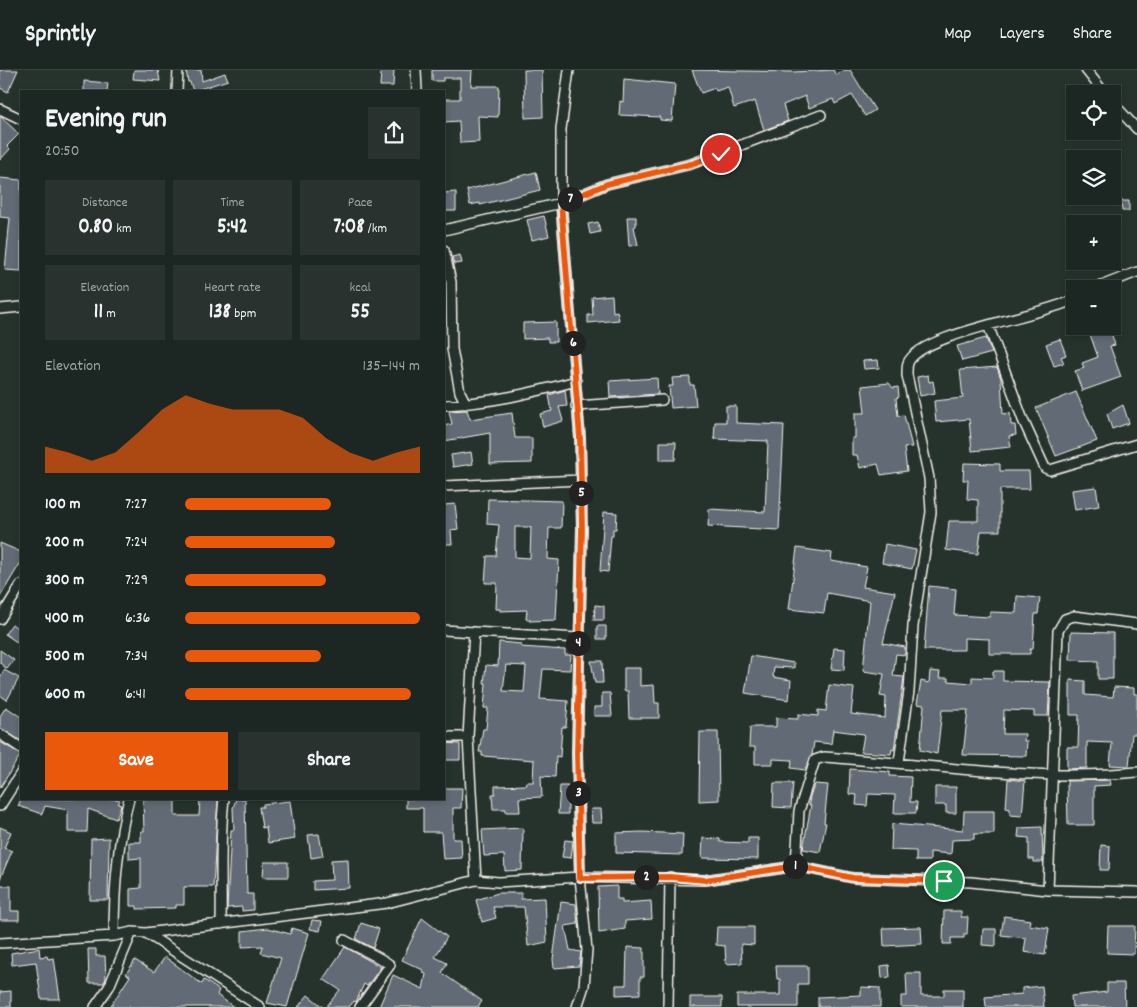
<!DOCTYPE html>
<meta charset="utf-8">
<style>
:root{--surface:#1c2622;--page:#29322f;--text:#f1f3f6;--muted:#a0a5a5;--line:#3a4340;--accent:#ea580c}
body{margin:0;font-family:Dekko,sans-serif;background:var(--page);color:var(--text);height:100vh;display:flex;flex-direction:column;font-size:19px;white-space:nowrap}
*{box-sizing:border-box;margin:0}
p{font-size:16px;color:var(--muted)}
.icon{flex:none;width:28px;height:28px;fill:none;stroke:currentColor;stroke-width:2;stroke-linecap:round;stroke-linejoin:round}
.map{position:relative;flex:1;overflow:hidden}
.drawer{position:absolute;left:20px;top:20px;width:425px;height:710px;display:flex;flex-direction:column;background:var(--surface);border-radius:0px;box-shadow:0 2px 8px #0003,0 0 0 1px var(--line)}
.drawer>*{flex:none}
.fabs{position:absolute;left:1066px;top:15px;display:grid;gap:10px}
.fabs a{display:grid;place-items:center;width:55px;height:55px;border-radius:0px;background:var(--surface);box-shadow:0 2px 8px #0003,0 0 0 1px var(--line);font-size:25px}
.pin{position:absolute;display:grid;place-items:center;width:42px;height:42px;color:#fff;margin:-21px;border:2px solid #fff;border-radius:50%;box-shadow:0 1px 5px #0007}
.km{position:absolute;width:25px;height:25px;margin:-12px;border-radius:50%;background:#222;color:#fff;font-size:14px;line-height:25px;text-align:center}
.round{display:grid;place-items:center;flex:none;width:52px;height:52px;border-radius:0px;background:var(--page)}
.head{display:flex;align-items:center;justify-content:space-between;height:85px;padding:0 25px}
h1{font-size:28px;font-weight:700;line-height:38px}
.stats{display:grid;grid-template-columns:repeat(3,1fr);gap:8px;height:85px;padding:5px 25px}
.stats div{display:grid;align-content:center;border-radius:0px;background:var(--page);text-align:center}
.stats b{font-size:21px;font-weight:700}
.stats small{font-size:14px;font-weight:400}
.stats p{font-size:14px}
.chart{height:140px;padding:10px 25px}
.chart p{display:flex;justify-content:space-between}
.chart svg{width:100%;height:90px;margin-top:5px;fill:var(--accent);opacity:.7}
.action{display:flex;gap:10px;margin-top:auto;padding:10px 25px}
.action a{flex:1;height:58px;border-radius:0px;background:var(--accent);color:#fff;font-size:20px;font-weight:700;line-height:58px;text-align:center}
.action a+a{background:var(--page);color:var(--text)}
ul{padding:0 25px;list-style:none;font-size:16px}
li{display:grid;grid-template-columns:80px 60px 1fr;align-items:center;height:38px}
li i{height:12px;border-radius:6px;background:var(--accent)}
header{display:flex;align-items:center;gap:30px;box-sizing:border-box;height:70px;padding:0 25px;background:var(--surface);border-bottom:1px solid var(--line)}
header strong{font-size:24px}
nav{display:flex;gap:28px;margin-inline-start:auto;font-size:18px}
.map>svg:first-child{display:block}
</style>
<header>
<strong>Sprintly</strong>
<nav><a>Map</a><a>Layers</a><a>Share</a></nav>
</header>
<div class="map">
<svg width="1137" height="937" viewBox="0 0 1137 937">
<rect width="100%" height="100%" fill="#26332d"/>
<filter id="ink" filterUnits="userSpaceOnUse"><feTurbulence type="fractalNoise" baseFrequency=".02" numOctaves="2"/><feDisplacementMap in="SourceGraphic" scale="10" xChannelSelector="R" yChannelSelector="G"/><feConvolveMatrix kernelMatrix="1 2 1 2 8 2 1 2 1" color-interpolation-filters="sRGB"/></filter>
<g filter="url(#ink)">
<path fill="#626b75" stroke="#f4f1e8" fill-rule="evenodd" d="M0 0H18L8 22 0 18Z
M134 0H158L160 11 133 9Z
M186 0H201L202 11 225 3 228 10 193 21 190 12H188Z
M381 0H394L393 16H380Z
M432 0H472L471 16H499L498 47 478 46 479 72 460 73 459 51 444 52V29H460V8H443V11H432Z
M524 0H542L543 47 525 48Z
M692 0 793 2 833 0 836 5 845 0H850L875 40 865 46 852 25 835 34 833 29 809 38 805 26 783 35 788 51 764 60 755 31 734 38 728 17 716 21 715 18 701 23Z
M624 9 675 14 672 51 660 50V47L619 45 620 31 623 32Z
M84 11 108 13 107 21H84Z
M0 46 19 64 7 76 10 79 0 90Z
M536 102 540 120 480 135V133L470 135 467 120Z
M0 108 21 110V201L5 200 10 148 0 147Z
M456 122V141H444V123Z
M1121 131H1129V141H1122Z
M544 146 549 166 532 170 527 150Z
M627 147H636V156L634 157 638 175 629 176Z
M598 152 600 162 590 164 588 154Z
M460 185 462 193 454 194 452 187Z
M612 225 613 242 617 241 619 250 588 253V245H593L592 227Z
M556 252V272H548V268L523 269V253Z
M1087 256H1109L1115 275 1110 276 1121 307 1082 321 1075 301 1084 298 1082 293 1098 287Z
M986 268 992 283 962 291 957 276Z
M1060 269 1066 285 1061 287 1064 293 1054 296 1046 274Z
M878 290 879 298 864 299 863 291Z
M997 297 1001 309 1003 344 1010 343 1011 355H1015L1016 365 1009 366 1011 377 972 381 969 349 936 352 934 331 963 328 960 300Z
M928 305 929 312 933 311 935 323 920 326 917 307Z
M690 307V315H694L696 336 671 338 669 316H673L672 308Z
M657 308 658 324 610 327 609 311Z
M889 313 893 318 898 317 899 327 896 328 898 346 904 345 912 377 904 378 907 401 881 405 878 394 860 398 857 385H852V368H855V343H865L862 316Z
M565 320 567 336 559 337 563 351 543 357 540 344 552 341 549 325Z
M1076 322 1097 371 1056 386 1036 338Z
M1123 335 1129 353 1112 359 1107 344Z
M726 336H736V353L784 355 779 460 708 456 709 439 765 442 768 371 714 369 715 352H726Z
M467 340 470 349 512 343 515 368H532V393L490 394V363L444 371V356L452 354 449 341Z
M660 372H676L675 390H660Z
M471 382 473 394 453 397 451 385Z
M964 393 1000 394V401H1029L1030 419H1000V461H981L978 484 946 480 949 451H978V430L967 429 968 410H963Z
M1096 417 1099 436 1075 440 1072 420Z
M488 429 562 431 561 458H549L548 489 559 490 556 550 529 551 530 549H526L527 540 500 541V539H496L497 513H485L487 486H496L499 455 487 454ZM515 457H531L530 488 515 487Z
M455 434 458 459 451 460 452 474H444V435Z
M604 442 617 443 616 459H613V466H611L608 502 600 501Z
M0 473 21 482V492L0 527Z
M885 474 916 480 912 499 882 493Z
M797 478 832 483 831 491 867 497 863 517 895 522 883 573 905 577V585L896 584 893 606 904 607 894 680 892 679 891 684 861 682 864 664 833 660 831 674 814 672 812 685 805 700 791 698 792 690 773 689V694H755V677H749L750 657H776V648L798 649V644L818 646V640L826 641 829 615 854 618 851 644 885 648 886 627 880 626 884 604 863 601 870 531 827 523 824 543 789 539Z
M929 516 956 519 954 545 990 547V542L1016 543 1017 526 1040 528 1038 544H1035L1033 579H1030V584H989V569L964 568V580H924Z
M595 535 604 536V550H594Z
M12 554 21 561V575L5 564Z
M597 556H606V569H597Z
M1071 562 1113 563V609H1098V591L1070 590Z
M499 572 521 574V577L565 580V585H571L570 600 543 599 540 629 568 631 566 657H562L560 687 556 686 555 707 541 706 542 727 519 728 520 742H506V739H493L492 724H495V716L527 715 526 712H533L534 690 482 686V682H479L483 659H486L488 638H484L486 613H484L486 595 498 596ZM506 595 526 596 524 622 503 621Z
M834 578 845 579 844 600 831 599Z
M0 580 14 590 7 599 0 593Z
M751 586 794 593V598L774 597 773 607 791 610 789 630 745 623Z
M591 591H602L603 613H595Z
M624 598H640V616L654 615 655 633H659V648H629L628 621H624Z
M4 600 19 608 7 630 0 625V608Z
M930 601 940 602 939 608H948V611L972 613V607L993 608V601H1003V611L1050 612 1048 646H1034V641L1004 640 1003 664H1025L1024 671H1027L1026 686 963 685 968 640H942L937 684 920 680 924 635 917 634 921 611 929 613Z
M1070 610 1085 611V625L1113 627 1114 617 1134 618V624H1137V664H1132L1129 696 1110 695 1112 673 1087 672V698L1067 699V677H1078L1079 645H1070Z
M602 623H610L612 646H594V637H602Z
M6 637 21 647V671L0 658V646Z
M700 662H718L719 730 699 731Z
M0 672 21 684 0 718Z
M444 673 460 674V690H444Z
M850 699 890 702V706L911 707 910 732H917L916 743H894L895 725 868 724 867 736 856 735 857 725 849 724Z
M1008 709 1025 711 1022 746 1010 745V739L1006 738Z
M1110 710 1111 715 1094 716V755H1068L1067 711Z
M774 713H793L791 738 773 737Z
M815 714 828 715 824 753H826L820 782 803 779 811 735H809L810 726Z
M560 716H568V744H558Z
M935 717H956V743H946V735H935Z
M444 718H462L461 738H453V769H461L462 788 443 789 441 762H423V738H406V729H444Z
M21 729H115L120 730 118 734 121 735 116 749 88 739 87 762H68V740L45 736 42 744 18 736Z
M143 729H175V746H199L200 729H218L213 817H184V835H176V838L137 839V836H130V819L141 818V788L129 789V772H141V761H144Z
M236 729H245L247 824H253V840L242 841V837L227 838 231 760H234L233 738Z
M290 731 295 769 268 773 266 757 262 758 259 737H263V734Z
M591 739H601L602 753H592Z
M964 741H994V764H974V769L952 770 951 784 930 782V791H916V781L891 780 892 754 963 760Z
M0 757 11 762 4 778 12 781 0 809Z
M1042 757 1043 792H1034V789H1029V768L1018 767 1019 758Z
M523 758 522 800 505 801 504 785 484 786 482 760Z
M642 762 683 764 682 785 616 783V763Z
M319 764 323 786 311 788 308 765Z
M109 768 108 830H90L91 769Z
M703 768 720 769V772L748 773V768H758V789L702 788Z
M565 770 573 771 571 788 562 787Z
M1101 775 1110 776 1109 800H1100Z
M348 789 349 818 313 820V811L332 810 331 790Z
M264 792H288V807H263Z
M0 816H11V841H19V850H0Z
M617 816V829H622V833L651 831 652 849 625 851V859L599 863 598 817Z
M498 823H521V829L545 828 547 872 528 876 524 837H493L496 848 482 852 476 830Z
M561 832 576 834 578 854 565 856 570 880 581 882 579 896 554 898 553 889Z
M944 841H961V847H968L967 864H964V868H951V874H943Z
M1004 846 1030 850 1029 855 1049 858 1045 885 1024 882 1026 868 1001 865Z
M422 848 447 867 435 887 447 893 442 903 482 931 478 937H379L393 905 423 919 426 904 423 902V900L402 890Z
M312 850 322 851 320 861 310 859Z
M361 853 379 859 373 878 356 869Z
M1108 856H1135L1134 884 1107 883Z
M717 857H754V875L741 874 742 893 726 894 725 876 716 875Z
M921 857 922 874 884 876 883 858Z
M268 858 290 864 292 858 309 863 287 937 267 933 281 888 261 883 263 876 242 877V861Z
M983 859H996V876L982 875Z
M345 877 381 897 367 916 364 914 356 932 354 931 349 937H326L340 920 323 909Z
M627 877 644 878V907H640V924L616 925V915H626Z
M39 878 40 887 47 886 48 889 54 888 60 929H41L36 892 12 895 11 883Z
M88 879H96V886H105L106 908 104 913H89Z
M165 887 202 914 204 910 219 920 217 925 234 937H110L130 906 126 904 135 890 154 902Z
M889 895 890 907 882 908 881 896Z
M776 896H808V914H798V937H737V925H780V909H777Z
M906 903H921V926H944V919H963V937H901V926H907Z
M1107 913H1124L1125 937H1072L1071 926 1107 922Z
M1042 916 1044 937H986L985 927 1022 924V918Z
M861 917 880 918V937H818V927L861 925Z
M11 921V937H0V922Z
M308 925 323 937H298Z
M690 927H722V937H690Z"/>
<g fill="none" stroke-linecap="round" stroke-linejoin="round">
<defs>
<path id="street" d="M416 0 417 21
M569 0 561 59V133L580 368 582 459 577 683 580 807 587 880 584 916 577 937
M1086 0 1105 24
M177 21 178 0
M1112 32 1137 59
M0 39 21 49
M444 160 561 133 607 114 691 94 821 45
M444 180 451 212 452 279 460 322 466 334
M1093 219 1137 202
M0 239 21 237
M988 255 1023 350 1045 398 1050 400 1137 374
M444 335C489 333 532 323 576 311
M576 336 662 330
M444 416 581 410
M0 549 21 515
M444 560 474 562
M0 664 21 678
M444 667H468
M899 692 909 621 913 556 931 442 929 408 907 305C907 302 907 296 908 293 920 263 1043 246 1075 229
M0 736 21 703
M796 796 799 741 815 690 824 687C928 694 1033 712 1137 702
M476 810 468 667 474 562 578 568
M1048 820 1058 561 1065 549 1074 546 1137 554
M221 854C222 812 219 770 224 729
M146 863 260 937
M114 866C114 821 117 773 129 729
M344 870C356 877 382 888 390 895L360 937
M0 873 114 866 132 862 146 863 387 833 476 810 499 812 580 807 705 810 796 796 853 808 971 812 1048 820 1137 822
M95 937 109 917 132 862
M668 937 670 807"/>
</defs>
<use href="#street" stroke="#f4f1e8" stroke-width="12"/>
<use href="#street" stroke="#26332d" stroke-width="9"/>
</g>
</g>
<g fill="none" stroke-linecap="round" stroke-linejoin="round" filter="url(#ink)">
<defs>
<path id="route" d="M721 84 691 94 607 114 561 133 580 368 582 459 577 683 580 808 670 807 705 810 796 796 853 808 944 811"/>
</defs>
<use href="#route" stroke="#fff" stroke-width="10"/>
<use href="#route" stroke="#ea580c" stroke-width="6"/>
</g>
</svg>
<div class="fabs">
<a><svg class="icon" aria-label="locate" viewBox="0 0 24 24"><circle cx="12" cy="12" r="6"/><path d="M12 2v4M12 18v4M2 12h4M18 12h4"/></svg></a>
<a><svg class="icon" aria-label="layers" viewBox="0 0 24 24"><path d="M12 4l9 5-9 5-9-5zM3 14l9 5 9-5"/></svg></a>
<a>+</a>
<a>−</a>
</div>
<div class="pin" style="left:944px;top:811px;background:#1e9e55"><svg class="icon" aria-label="arrive" viewBox="0 0 24 24"><path d="M6 21V4h12l-3 4 3 4H6"/></svg></div>
<div class="pin" style="left:721px;top:84px;background:#d93025"><svg class="icon" aria-label="check" viewBox="0 0 24 24"><path d="M5 12l5 5 9-10"/></svg></div>
<b class="km" style="left:795px;top:796px">1</b>
<b class="km" style="left:646px;top:807px">2</b>
<b class="km" style="left:578px;top:723px">3</b>
<b class="km" style="left:578px;top:573px">4</b>
<b class="km" style="left:581px;top:423px">5</b>
<b class="km" style="left:573px;top:273px">6</b>
<b class="km" style="left:570px;top:129px">7</b>
<section class="drawer">
<div class="head"><div><h1>Evening run</h1><p>20:50</p></div><a class="round"><svg class="icon" aria-label="share" viewBox="0 0 24 24"><path d="M12 15V3M7 8l5-5 5 5M5 13v7h14v-7"/></svg></a></div>
<div class="stats">
<div><p>Distance</p><b>0.80<small> km</small></b></div>
<div><p>Time</p><b>5:42</b></div>
<div><p>Pace</p><b>7:08<small> /km</small></b></div>
</div>
<div class="stats">
<div><p>Elevation</p><b>11<small> m</small></b></div>
<div><p>Heart rate</p><b>138<small> bpm</small></b></div>
<div><p>kcal</p><b>55</b></div>
</div>
<div class="chart"><p><span>Elevation</span>135–144 m</p>
<svg viewBox="0 0 160 44" preserveAspectRatio="none"><path d="M0 44V31L10 34L20 38L30 34L40 24L50 13L60 6L70 10L80 13L90 13L100 13L110 17L120 27L130 34L140 38L150 34L160 31V44z"/></svg>
</div>
<ul>
<li><b>100 m</b>7:27<i style="width:62%"></i></li>
<li><b>200 m</b>7:24<i style="width:64%"></i></li>
<li><b>300 m</b>7:29<i style="width:60%"></i></li>
<li><b>400 m</b>6:36<i style="width:100%"></i></li>
<li><b>500 m</b>7:34<i style="width:58%"></i></li>
<li><b>600 m</b>6:41<i style="width:96%"></i></li>
</ul>
<div class="action"><a>Save</a><a>Share</a></div>
</section>
</div>
